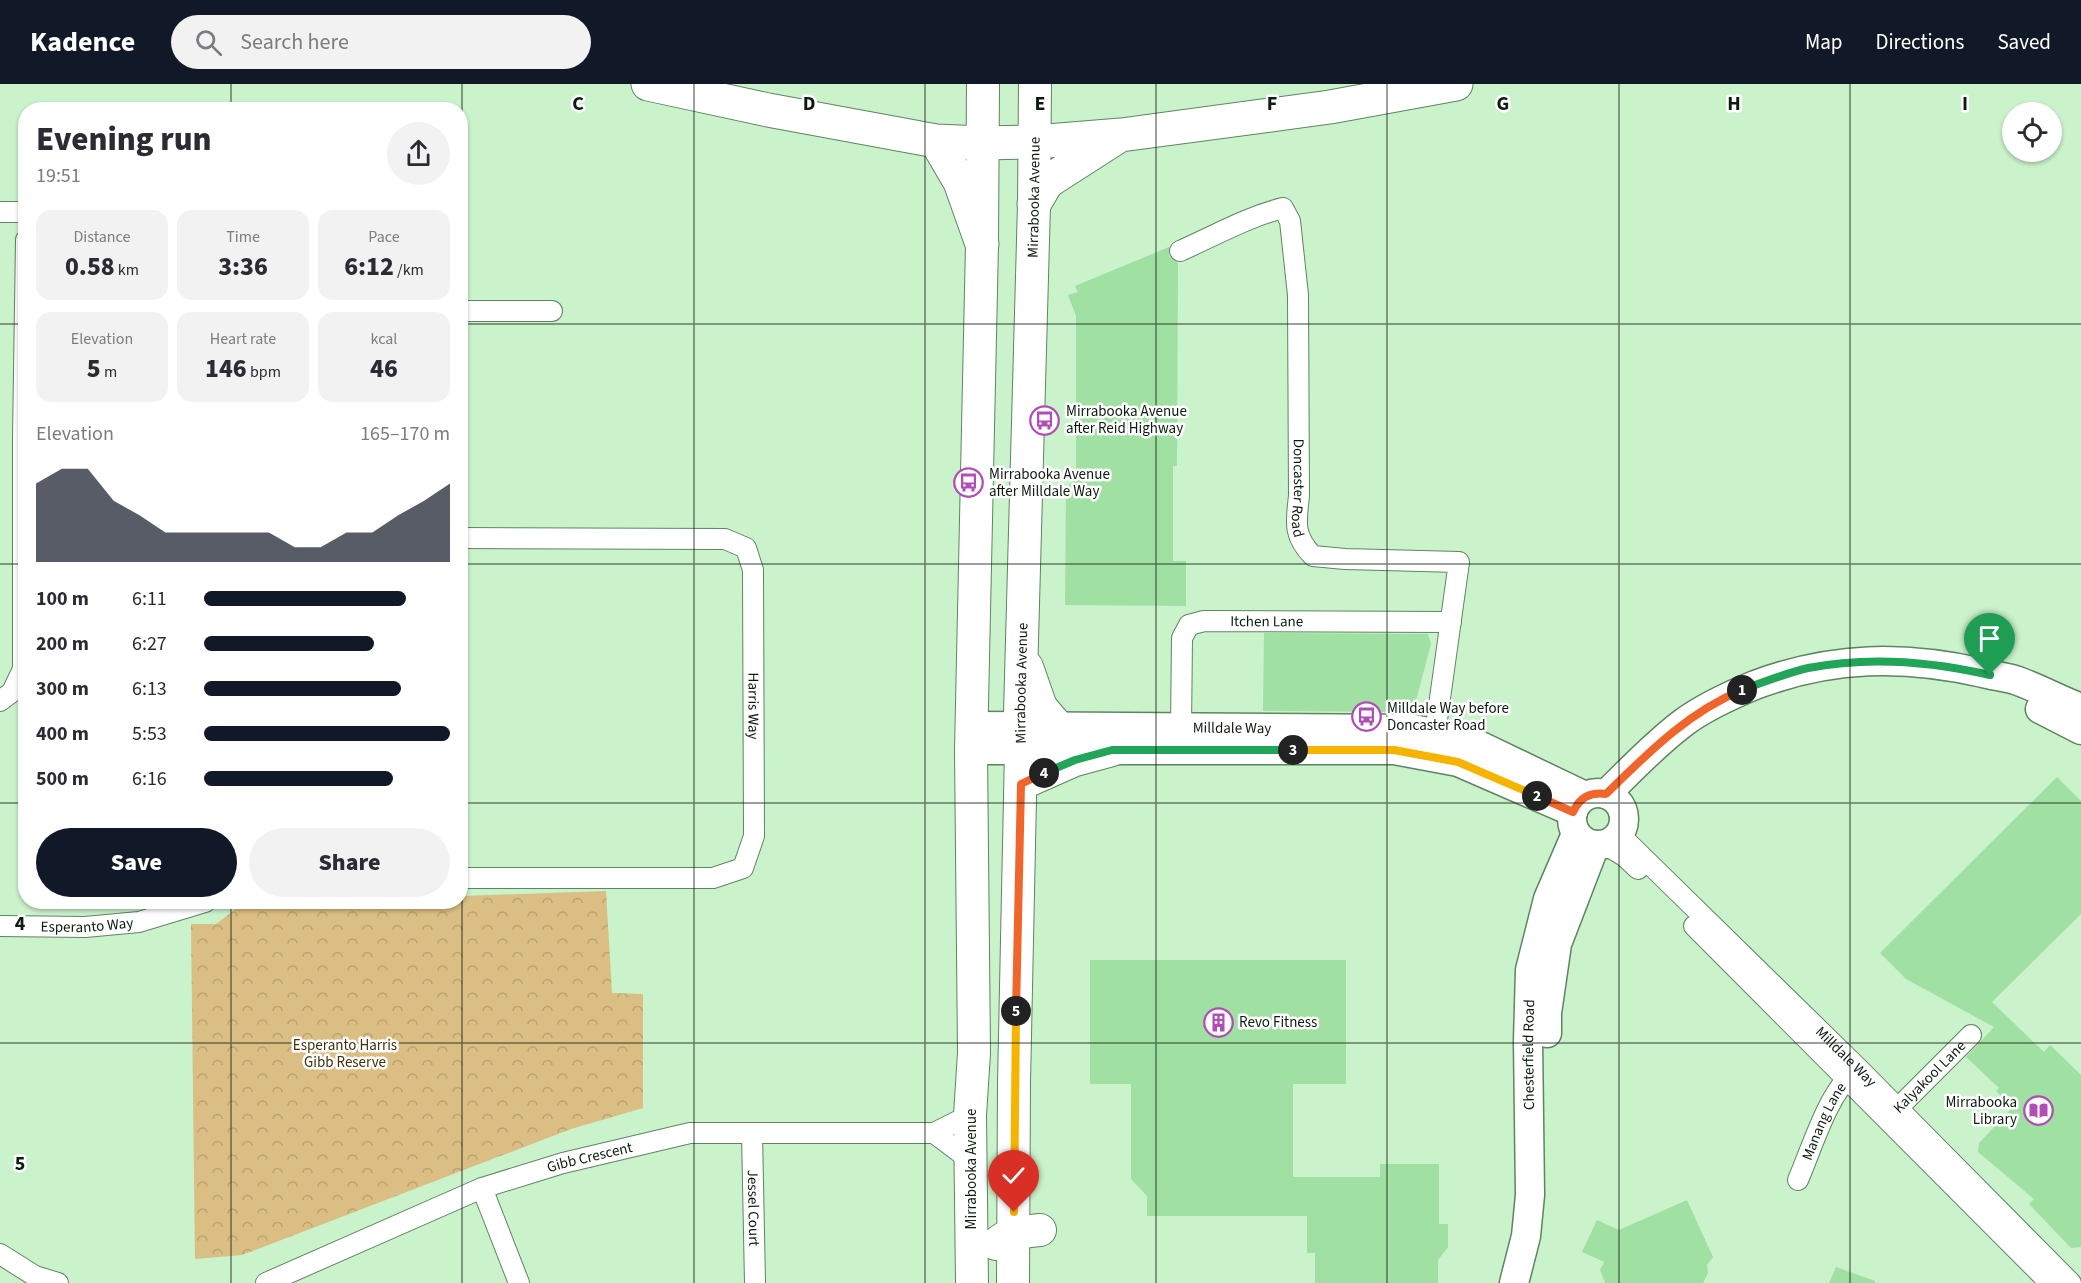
<!DOCTYPE html>
<meta charset="utf-8">
<style>
:root{--surface:#fff;--page:#f2f2f3;--text:#2b2b33;--muted:#7c7c81;--accent:#111827}
body{margin:0;font-family:"Source Sans 3",sans-serif;background:var(--page);color:var(--text);height:100vh;display:flex;flex-direction:column;font-size:22px;white-space:nowrap}
*{box-sizing:border-box;margin:0}
p{font-size:20px;color:var(--muted)}
.icon{flex:none;width:33px;height:33px;fill:none;stroke:currentColor;stroke-width:2;stroke-linecap:round;stroke-linejoin:round}
.map{position:relative;flex:1;overflow:hidden}
.sheet{position:absolute;left:18px;top:18px;width:450px;height:807px;display:flex;flex-direction:column;background:var(--surface);border-radius:24px;box-shadow:0 2px 4px #0004}
.sheet>*{flex:none}
.tools{position:absolute;left:2002px;top:18px;display:grid;gap:12px}
.tools a{display:grid;place-items:center;width:60px;height:60px;border-radius:50%;background:var(--surface);box-shadow:0 2px 4px #0004;font-size:30px}
.pin{position:absolute;display:grid;place-items:center;width:51px;height:51px;color:#fff;margin:-62px -26px;border-radius:50% 50% 50% 0;rotate:-45deg;box-shadow:0 0 6px #0007}
.pin .icon{rotate:45deg}
.km{position:absolute;width:30px;height:30px;margin:-15px;border-radius:50%;background:#222;color:#fff;font-size:16px;line-height:30px;text-align:center}
.round{display:grid;place-items:center;flex:none;width:63px;height:63px;border-radius:32px;background:var(--page)}
.overview{display:flex;align-items:center;justify-content:space-between;height:102px;padding:0 18px}
h1{font-size:33px;font-weight:800;line-height:45px}
.stats{display:grid;grid-template-columns:repeat(3,1fr);gap:9px;height:102px;padding:6px 18px}
.stats div{display:grid;align-content:center;border-radius:15px;background:var(--page);text-align:center}
.stats b{font-size:26px;font-weight:800}
.stats small{font-size:16px;font-weight:400}
.stats p{font-size:16px}
.chart{height:168px;padding:12px 18px}
.chart p{display:flex;justify-content:space-between}
.chart svg{width:100%;height:108px;margin-top:6px;fill:var(--accent);opacity:.7}
.primary-button{display:flex;gap:12px;margin-top:auto;padding:12px 18px}
.primary-button a{flex:1;height:69px;border-radius:36px;background:var(--accent);color:#fff;font-size:24px;font-weight:800;line-height:69px;text-align:center}
.primary-button a+a{background:var(--page);color:var(--text)}
ul{padding:0 18px;list-style:none;font-size:20px}
li{display:grid;grid-template-columns:96px 72px 1fr;align-items:center;height:45px}
li i{height:15px;border-radius:8px;background:var(--accent)}
header{display:flex;align-items:center;gap:36px;box-sizing:border-box;height:84px;padding:0 30px;background:var(--accent);color:#fff}
header strong{font-size:28px}
nav{display:flex;gap:33px;margin-inline-start:auto;font-size:21px}
.search{width:420px;height:54px;background:var(--page);display:flex;align-items:center;gap:15px;box-sizing:border-box;padding:0 21px;border-radius:33px;color:var(--muted);font-size:22px}
.map>svg:first-child{display:block}
</style>
<header>
<strong>Kadence</strong>
<div class="search"><svg class="icon" aria-label="search" viewBox="0 0 24 24"><circle cx="10" cy="10" r="6"/><path d="M15 15l6 6"/></svg>Search here</div>
<nav><a>Map</a><a>Directions</a><a>Saved</a></nav>
</header>
<div class="map">
<svg width="2081" height="1199" viewBox="0 0 2081 1199">
<defs>
<pattern id="forest-crowns" width="20" height="18" patternUnits="userSpaceOnUse" patternTransform="scale(1.5)"><rect width="20" height="18" fill="#dabe83"/><path d="M2 6a3 3 0 1 1 6 0M12 15a3 3 0 1 1 6 0" fill="none" stroke="#baa370"/></pattern>
</defs>
<rect width="100%" height="100%" fill="#caf2cb"/>
<path fill="url(#forest-crowns)" d="M606 807 612 909 643 910V1024L571 1045 242 1171 195 1175 191 840H216L245 818H460L461 812Z"/>
<path fill="#a0e0a2" d="M1169 163V172L1178 179 1177 382H1173V477H1186V522L1065 521 1066 404 1076 394V232L1068 211 1078 208 1075 202Z
M1264 549 1428 550 1431 560 1413 628 1263 627Z
M2057 693 2081 717V830L1992 918 2044 968 2050 961 2081 991V1163L2071 1164 2029 1120 2034 1115 1978 1068 1979 1059 2013 1023 1996 1007 1999 1004 1966 973 1994 943 1906 895 1880 869Z
M1090 876H1346V1000H1293V1093H1380V1080H1439V1140H1448V1163L1438 1176V1199H1315V1169H1307V1132H1147V1112L1131 1095V1000H1090Z
M1687 1116 1713 1173 1707 1181 1708 1189 1703 1199H1605L1600 1186 1604 1178 1582 1168 1597 1136 1619 1146Z
M1836 1183 1875 1197V1199H1829Z"/>
<g fill="none" stroke-linecap="round" stroke-linejoin="round">
<defs>
<g id="street">
<path d="M0 128H26"/>
<path id="s1" d="M1180 167C1214 152 1247 133 1283 124L1290 137 1298 211 1299 412C1296 438 1293 452 1313 472L1345 475 1459 478 1435 650"/>
<path d="M460 227H552"/>
<path id="s2" d="M460 454 725 455 746 464 753 486 754 752 743 784 713 794H460"/>
<path d="M0 617 12 608 23 585V354L26 156"/>
<path id="s3" d="M1181 644 1182 554 1189 541 1204 537 1451 538"/>
<path id="s4" d="M1619 750 1858 984 2071 1199"/>
<path d="M1604 760 1624 772 1638 785"/>
<path id="s5" d="M0 842 85 843 139 838 205 818"/>
<path d="M1694 842 2050 1199"/>
<path id="s6" d="M1889 1033 1971 951"/>
<path id="s7" d="M752 1049 755 1199"/>
<path d="M934 1049 970 1076"/>
<path id="s8" d="M1798 1096C1812 1064 1828 1009 1854 988"/>
<path d="M482 1104 519 1199"/>
<path d="M0 1170 35 1192 58 1199"/>
<path id="s9" d="M266 1199 482 1104 563 1079 690 1049H934L970 1031"/>
</g>
<g id="secondary">
<path d="M2040 625 2081 646"/>
<path id="s10" d="M972 642 1413 645 1468 656 1585 712"/>
<path d="M971 666H1394L1458 678 1573 728"/>
<circle cx="1598" cy="735" r="26"/>
<path d="M1606 710C1631 686 1655 660 1683 639 1704 623 1731 611 1755 601 1832 572 1903 571 1983 589 1994 592 2007 593 2018 597 2040 605 2060 616 2081 624"/>
<path d="M1547 949V929L1557 860 1595 761"/>
<path id="s11" d="M1514 1199 1526 1152 1530 1111 1528 957 1530 886 1548 815 1576 750"/>
</g>
<g id="primary">
<path d="M1027 583 1041 623 1058 643"/>
<path d="M1021 700 1075 676 1112 666"/>
<path d="M996 1160C1009 1148 1023 1148 1040 1146"/>
<path d="M972 1199 970 1031 974 969 971 666 982 160 983 0"/>
<path id="s12" d="M1013 1199 1014 999 1021 666 1020 629 1034 120 1035 0"/>
</g>
<path id="highway" d="M648 0 768 26 936 57 983 59 1035 58 1121 51 1330 23 1456 0
M936 57 960 98 982 160
M1034 120 1047 98 1117 53"/>
</defs>
<use href="#street" stroke="#5f8461" stroke-width="22"/>
<use href="#secondary" stroke="#5f8461" stroke-width="31"/>
<use href="#primary" stroke="#5f8461" stroke-width="34"/>
<use href="#highway" stroke="#5f8461" stroke-width="35"/>
<use href="#street" stroke="#fff" stroke-width="20"/>
<use href="#secondary" stroke="#fff" stroke-width="28"/>
<use href="#primary" stroke="#fff" stroke-width="32"/>
<use href="#highway" stroke="#fff" stroke-width="33"/>
</g>
<g fill="none" stroke-linecap="round" stroke-linejoin="round">
<defs>
<path id="split-1" d="M1742 606C1764 598 1786 589 1808 584 1869 572 1929 577 1990 591"/>
<path id="split-2" d="M1537 712 1573 728C1580 713 1590 708 1606 710 1647 670 1688 628 1742 606"/>
<path id="split-3" d="M1293 666H1394L1458 678 1537 712"/>
<path id="split-4" d="M1044 689 1075 676 1112 666H1293"/>
<path id="split-5" d="M1016 927 1021 700 1044 689"/>
<path id="split-6" d="M1014 1128 1016 927"/>
</defs>
<use href="#split-1" stroke="#fff" stroke-width="12"/>
<use href="#split-2" stroke="#fff" stroke-width="12"/>
<use href="#split-3" stroke="#fff" stroke-width="12"/>
<use href="#split-4" stroke="#fff" stroke-width="12"/>
<use href="#split-5" stroke="#fff" stroke-width="12"/>
<use href="#split-6" stroke="#fff" stroke-width="12"/>
<use href="#split-1" stroke="#22a559" stroke-width="8"/>
<use href="#split-2" stroke="#f0652b" stroke-width="8"/>
<use href="#split-3" stroke="#f5b400" stroke-width="8"/>
<use href="#split-4" stroke="#22a559" stroke-width="8"/>
<use href="#split-5" stroke="#f0652b" stroke-width="8"/>
<use href="#split-6" stroke="#f5b400" stroke-width="8"/>
</g>
<path fill="none" stroke="#0e1c0f" stroke-width="1.5" stroke-opacity="0.55" d="M231 0V26M462 0V1199M694 0V1199M925 0V1199M1156 0V1199M1387 0V1199M1619 0V1199M1850 0V1199M0 240H26M460 240H2081M0 480H26M460 480H2081M0 719H26M460 719H2081M231 818V1199M0 959H2081"/>
<defs>
<symbol id="bus-ring" viewBox="-11 -11 22 22"><circle r="9.5" fill="#fff" stroke="#b04eb5" stroke-width="1.5"/><path d="M-5-6H5V4H4V6H2V4H-2V6H-4V4H-5ZM-3.5-4V0h7V-4ZM-3.5 1.2v1.5H-2V1.2ZM2 1.2v1.5H3.5V1.2Z" fill="#b04eb5"/></symbol>
<symbol id="building-ring" viewBox="-11 -11 22 22"><circle r="9.5" fill="#fff" stroke="#b04eb5" stroke-width="1.5"/><path d="M-4-6H4V6H1V3H-1V6H-4ZM-2.5-4.3h1.7v1.8h-1.7ZM.8-4.3h1.7v1.8H.8ZM-2.5-1h1.7V.8h-1.7ZM.8-1h1.7V.8H.8Z" fill="#b04eb5"/></symbol>
<symbol id="library-ring" viewBox="-11 -11 22 22"><circle r="9.5" fill="#fff" stroke="#b04eb5" stroke-width="1.5"/><path d="M-6-4Q-3-5.5-.7-3.5V5Q-3 3-6 4ZM6-4Q3-5.5 .7-3.5V5Q3 3 6 4Z" fill="#b04eb5"/></symbol>
</defs>
<g fill-rule="evenodd">
<use href="#bus-ring" x="1028" y="320" width="33" height="33"/>
<use href="#bus-ring" x="952" y="382" width="33" height="33"/>
<use href="#bus-ring" x="1350" y="616" width="33" height="33"/>
<use href="#building-ring" x="1202" y="922" width="33" height="33"/>
<use href="#library-ring" x="2022" y="1010" width="33" height="33"/>
</g>
<g text-anchor="middle" stroke-width="5" stroke-linejoin="round" paint-order="stroke">
<g font-size="15" fill="#0e1c0f" stroke="#fff">
<text dy="5" stroke="none"><textPath href="#s12" startOffset="1086">Mirrabooka Avenue</textPath></text>
<text dy="5" stroke="none"><textPath href="#s1" startOffset="394">Doncaster Road</textPath></text>
<text dy="5" stroke="none"><textPath href="#s3" startOffset="183">Itchen Lane</textPath></text>
<text dy="5" stroke="none"><textPath href="#s12" startOffset="600">Mirrabooka Avenue</textPath></text>
<text dy="5" stroke="none"><textPath href="#s2" startOffset="447">Harris Way</textPath></text>
<text dy="5" stroke="none"><textPath href="#s10" startOffset="260">Milldale Way</textPath></text>
<text dy="5" stroke="none"><textPath href="#s5" startOffset="87">Esperanto Way</textPath></text>
<text dy="5" stroke="none"><textPath href="#s11" startOffset="230">Chesterfield Road</textPath></text>
<text dy="5" stroke="none"><textPath href="#s4" startOffset="318">Milldale Way</textPath></text>
<text dy="5" stroke="none"><textPath href="#s6" startOffset="57">Kalyakool Lane</textPath></text>
<text dy="5" stroke="none"><textPath href="#s8" startOffset="64">Manang Lane</textPath></text>
<text dy="5" stroke="none"><textPath href="#s9" startOffset="348">Gibb Crescent</textPath></text>
<text transform="translate(971 1085) rotate(-90)" y="5">Mirrabooka Avenue</text>
<text dy="5" stroke="none"><textPath href="#s7" startOffset="75">Jessel Court</textPath></text>
</g>
<g font-size="15" fill="#0e1c0f" stroke="#fff" text-anchor="start">
<text x="1066" y="332">Mirrabooka Avenue<tspan x="1066" dy="17">after Reid Highway</tspan></text>
<text x="989" y="395">Mirrabooka Avenue<tspan x="989" dy="17">after Milldale Way</tspan></text>
<text x="1387" y="629">Milldale Way before<tspan x="1387" dy="17">Doncaster Road</tspan></text>
<text x="1239" y="943">Revo Fitness</text>
<text x="2017" y="1023" text-anchor="end">Mirrabooka<tspan x="2017" dy="17">Library</tspan></text>
</g>
<g font-size="15" fill="#40310e" stroke="#fff">
<text x="345" y="966">Esperanto Harris<tspan x="345" dy="17">Gibb Reserve</tspan></text>
</g>
</g>
<g font-size="20" text-anchor="middle" font-weight="bold" fill="#0e1c0f" stroke="#fff" stroke-width="5" stroke-linejoin="round" paint-order="stroke">
<text x="578" y="26">C</text>
<text x="809" y="26">D</text>
<text x="1040" y="26">E</text>
<text x="1272" y="26">F</text>
<text x="1503" y="26">G</text>
<text x="1734" y="26">H</text>
<text x="1965" y="26">I</text>
<text x="20" y="846">4</text>
<text x="20" y="1086">5</text>
</g>
</svg>
<div class="tools">
<a><svg class="icon" aria-label="locate" viewBox="0 0 24 24"><circle cx="12" cy="12" r="6"/><path d="M12 2v4M12 18v4M2 12h4M18 12h4"/></svg></a>
</div>
<div class="pin" style="left:1990px;top:591px;background:#1e9e55"><svg class="icon" aria-label="arrive" viewBox="0 0 24 24"><path d="M6 21V4h12l-3 4 3 4H6"/></svg></div>
<div class="pin" style="left:1014px;top:1128px;background:#d93025"><svg class="icon" aria-label="check" viewBox="0 0 24 24"><path d="M5 12l5 5 9-10"/></svg></div>
<b class="km" style="left:1742px;top:606px">1</b>
<b class="km" style="left:1537px;top:712px">2</b>
<b class="km" style="left:1293px;top:666px">3</b>
<b class="km" style="left:1044px;top:689px">4</b>
<b class="km" style="left:1016px;top:927px">5</b>
<section class="sheet">
<div class="overview"><div><h1>Evening run</h1><p>19:51</p></div><a class="round"><svg class="icon" aria-label="share" viewBox="0 0 24 24"><path d="M12 15V3M7 8l5-5 5 5M5 13v7h14v-7"/></svg></a></div>
<div class="stats">
<div><p>Distance</p><b>0.58<small> km</small></b></div>
<div><p>Time</p><b>3:36</b></div>
<div><p>Pace</p><b>6:12<small> /km</small></b></div>
</div>
<div class="stats">
<div><p>Elevation</p><b>5<small> m</small></b></div>
<div><p>Heart rate</p><b>146<small> bpm</small></b></div>
<div><p>kcal</p><b>46</b></div>
</div>
<div class="chart"><p><span>Elevation</span>165–170 m</p>
<svg viewBox="0 0 160 44" preserveAspectRatio="none"><path d="M0 44V12L10 6L20 6L30 19L40 25L50 32L60 32L70 32L80 32L90 32L100 38L110 38L120 32L130 32L140 25L150 19L160 12V44z"/></svg>
</div>
<ul>
<li><b>100 m</b>6:11<i style="width:82%"></i></li>
<li><b>200 m</b>6:27<i style="width:69%"></i></li>
<li><b>300 m</b>6:13<i style="width:80%"></i></li>
<li><b>400 m</b>5:53<i style="width:100%"></i></li>
<li><b>500 m</b>6:16<i style="width:77%"></i></li>
</ul>
<div class="primary-button"><a>Save</a><a>Share</a></div>
</section>
</div>
